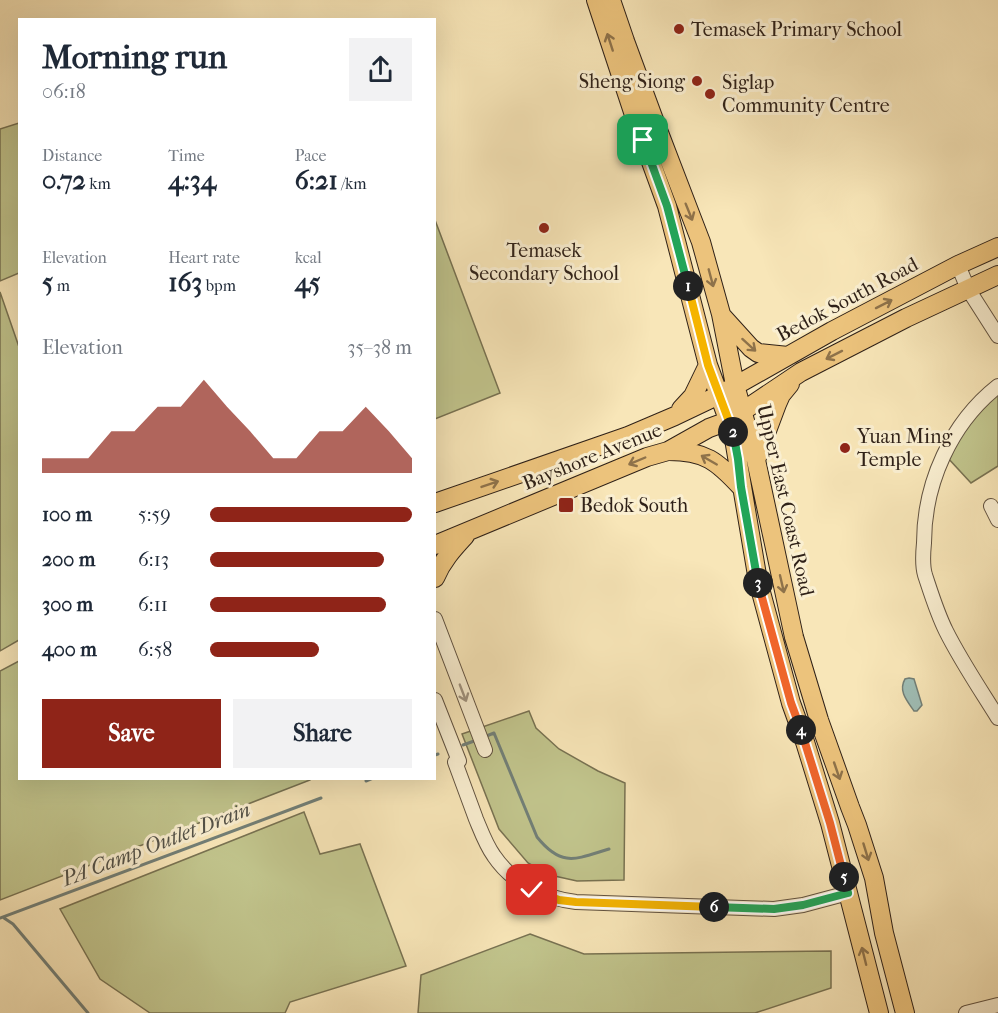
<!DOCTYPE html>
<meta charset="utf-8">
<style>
:root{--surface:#fff;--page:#f2f2f3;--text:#1f2937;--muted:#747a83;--accent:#8f2418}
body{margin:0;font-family:"IM FELL French Canon",serif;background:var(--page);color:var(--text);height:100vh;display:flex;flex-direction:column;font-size:22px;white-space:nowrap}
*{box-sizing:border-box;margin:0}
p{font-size:20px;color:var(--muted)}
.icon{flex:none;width:33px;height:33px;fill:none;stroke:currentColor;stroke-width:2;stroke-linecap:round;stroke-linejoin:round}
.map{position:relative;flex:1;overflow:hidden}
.details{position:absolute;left:18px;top:18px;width:418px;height:762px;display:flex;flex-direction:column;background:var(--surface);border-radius:0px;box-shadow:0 6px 24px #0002}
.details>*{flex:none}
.pin{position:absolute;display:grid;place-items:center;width:51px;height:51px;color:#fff;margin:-26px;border-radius:12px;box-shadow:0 3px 9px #0006}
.km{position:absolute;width:30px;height:30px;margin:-15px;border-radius:50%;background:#222;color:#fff;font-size:16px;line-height:30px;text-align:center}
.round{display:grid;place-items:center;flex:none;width:63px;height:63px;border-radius:0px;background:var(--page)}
.summary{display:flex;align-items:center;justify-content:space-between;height:102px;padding:0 24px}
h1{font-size:33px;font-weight:700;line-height:45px}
.figures{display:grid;grid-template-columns:repeat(3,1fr);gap:9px;height:102px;padding:6px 24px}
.figures div{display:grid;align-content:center}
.figures b{font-size:26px;font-weight:700}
.figures small{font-size:16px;font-weight:400}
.figures p{font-size:16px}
.chart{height:168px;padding:12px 24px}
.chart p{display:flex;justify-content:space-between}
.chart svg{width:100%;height:108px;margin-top:6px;fill:var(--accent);opacity:.7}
.action{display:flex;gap:12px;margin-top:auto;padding:12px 24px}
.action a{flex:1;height:69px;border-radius:0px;background:var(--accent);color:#fff;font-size:24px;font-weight:700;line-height:69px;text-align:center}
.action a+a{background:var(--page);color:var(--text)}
ul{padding:0 24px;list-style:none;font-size:20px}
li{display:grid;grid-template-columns:96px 72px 1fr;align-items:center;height:45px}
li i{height:15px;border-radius:8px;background:var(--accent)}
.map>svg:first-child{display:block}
</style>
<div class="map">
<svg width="998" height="1013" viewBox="0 0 998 1013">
<rect width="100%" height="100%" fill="#f8e6b8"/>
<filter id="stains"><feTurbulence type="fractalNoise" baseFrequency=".00333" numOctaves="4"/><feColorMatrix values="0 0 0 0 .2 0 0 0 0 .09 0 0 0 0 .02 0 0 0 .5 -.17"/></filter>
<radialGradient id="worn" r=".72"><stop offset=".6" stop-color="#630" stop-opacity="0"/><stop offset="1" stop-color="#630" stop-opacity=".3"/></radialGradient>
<path fill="#c1c48c" stroke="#787252" stroke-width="1.5" d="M19 123V273L0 281V129Z
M435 220 500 393 435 419Z
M0 292 19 347V640L0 651Z
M998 389V466L971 483 947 457 951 447Z
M19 661 20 778H310V780L0 900V671Z
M529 711 536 728 559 749 598 771 625 783 624 880 577 881 550 875 528 863 499 829 462 734Z
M304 812 320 854 360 844 406 966 290 1002 285 1013H150L100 979 60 909Z
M530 934 584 954 831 951V988L755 1013H418L421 975Z"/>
<path fill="#9fbeb6" stroke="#727f77" stroke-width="1.5" d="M909 678 914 679 922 705 917 711H914C907 701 898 691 905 679Z"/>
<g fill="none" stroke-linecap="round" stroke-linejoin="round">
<path stroke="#727f77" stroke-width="3" d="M484 737 494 733 537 837C562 868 576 859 609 849
M463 745 477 740
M435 755 438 754
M366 781 373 778
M0 918 321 798
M4 918 13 924 88 1013"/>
<defs>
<path id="minor" d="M958 265 968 289 998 336
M998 386C951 423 924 483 924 543 923 553 922 565 925 575 931 593 937 613 946 631 961 661 980 689 998 718
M991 506 998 520
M435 619 485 750
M435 700 459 761
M455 762C462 781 469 800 476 819 481 831 486 845 494 856 513 884 544 898 576 902L774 909 803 905 848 893
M966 1013 998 1005"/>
<path id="major" d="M596 0 635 118 667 206 708 365 733 433 758 581 791 703 805 742 830 823 879 1013
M611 0 625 41 653 117 701 242 721 314 735 385 756 460 794 637 819 720 850 807 857 825 874 878 884 933 905 1013
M722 316 751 348 758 353 788 356
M681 409 693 396 708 365
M669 451C705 451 717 461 741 487
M756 460 777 404 781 395 790 384
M435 503 628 436 675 416 719 395 832 331 958 265 998 247
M435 545 647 457 668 451 709 428 728 421 801 372 906 318 998 275
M435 578C442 561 453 549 465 536"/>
</defs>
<use href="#minor" stroke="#615240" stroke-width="16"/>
<use href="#major" stroke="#2f2118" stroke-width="20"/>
<use href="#minor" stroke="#faefd1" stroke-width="14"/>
<use href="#major" stroke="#ecc37c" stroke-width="18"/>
</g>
<defs><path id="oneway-shaft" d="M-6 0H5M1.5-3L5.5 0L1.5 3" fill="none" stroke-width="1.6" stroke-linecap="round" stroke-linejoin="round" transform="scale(1.5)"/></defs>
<g stroke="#8e724a">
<use href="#oneway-shaft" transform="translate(610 42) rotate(-108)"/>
<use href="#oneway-shaft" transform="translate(689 212) rotate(68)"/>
<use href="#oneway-shaft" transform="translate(711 278) rotate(75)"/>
<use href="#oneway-shaft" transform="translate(884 304) rotate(-27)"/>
<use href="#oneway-shaft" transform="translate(749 345) rotate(42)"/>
<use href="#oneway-shaft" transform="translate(834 355) rotate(153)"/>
<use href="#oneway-shaft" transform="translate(709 460) rotate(-150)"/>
<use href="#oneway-shaft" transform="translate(637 461) rotate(157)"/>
<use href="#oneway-shaft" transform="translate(490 484) rotate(-19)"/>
<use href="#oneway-shaft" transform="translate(782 584) rotate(77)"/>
<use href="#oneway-shaft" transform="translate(837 771) rotate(71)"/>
<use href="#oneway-shaft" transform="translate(866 852) rotate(73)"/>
<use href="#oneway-shaft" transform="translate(864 956) rotate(-104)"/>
</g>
<use stroke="#9f927e" href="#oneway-shaft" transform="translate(463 693) rotate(69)"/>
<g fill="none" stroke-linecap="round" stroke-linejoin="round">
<defs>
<path id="split-1" d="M643 140 667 206 688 286"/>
<path id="split-2" d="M688 286 708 365 733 432"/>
<path id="split-3" d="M733 432 738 459 741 487 758 583"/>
<path id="split-4" d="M758 583 791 703 801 730"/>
<path id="split-5" d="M801 730 830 823 844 877"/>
<path id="split-6" d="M714 907 774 909 803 905 848 893 844 877"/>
<path id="split-7" d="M532 890 559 900 576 902 714 907"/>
</defs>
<use href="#split-1" stroke="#fff" stroke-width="12"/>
<use href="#split-2" stroke="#fff" stroke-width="12"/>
<use href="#split-3" stroke="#fff" stroke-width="12"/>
<use href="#split-4" stroke="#fff" stroke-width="12"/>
<use href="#split-5" stroke="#fff" stroke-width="12"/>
<use href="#split-6" stroke="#fff" stroke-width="12"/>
<use href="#split-7" stroke="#fff" stroke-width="12"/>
<use href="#split-1" stroke="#22a559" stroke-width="8"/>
<use href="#split-2" stroke="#f5b400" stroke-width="8"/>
<use href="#split-3" stroke="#22a559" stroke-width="8"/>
<use href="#split-4" stroke="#f0652b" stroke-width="8"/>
<use href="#split-5" stroke="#f0652b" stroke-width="8"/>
<use href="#split-6" stroke="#22a559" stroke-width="8"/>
<use href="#split-7" stroke="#f5b400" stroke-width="8"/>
</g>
<g fill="#8f2418" stroke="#faefd1" stroke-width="2">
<circle cx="679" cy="29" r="6"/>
<circle cx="697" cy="81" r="6"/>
<circle cx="710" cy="94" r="6"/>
<circle cx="544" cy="228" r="6"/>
<circle cx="845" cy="448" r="6"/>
<rect x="558" y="497" width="16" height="16" rx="3"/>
</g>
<g text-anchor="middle" stroke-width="6" stroke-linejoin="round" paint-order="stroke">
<g font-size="20" fill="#2f2118" stroke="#faefd1" text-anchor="start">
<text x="691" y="36">Temasek Primary School</text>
<text x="685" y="88" text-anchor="end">Sheng Siong</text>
<text x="722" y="89">Siglap<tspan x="722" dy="23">Community Centre</tspan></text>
<text x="544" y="257" text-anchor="middle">Temasek<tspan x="544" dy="23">Secondary School</tspan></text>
<text x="857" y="443">Yuan Ming<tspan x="857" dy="23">Temple</tspan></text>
<text x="580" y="512">Bedok South</text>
</g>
<g font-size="20" fill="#2f2118" stroke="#faefd1">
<text transform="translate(847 299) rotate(-28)" y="7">Bedok South Road</text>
<text transform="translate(592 456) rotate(-22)" y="7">Bayshore Avenue</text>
<text transform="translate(786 500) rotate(77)" y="7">Upper East Coast Road</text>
</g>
<g font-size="21" font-style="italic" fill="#515047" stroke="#faefd1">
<text transform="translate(156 844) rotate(-21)" y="7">PA Camp Outlet Drain</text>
</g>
</g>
<rect width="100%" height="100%" filter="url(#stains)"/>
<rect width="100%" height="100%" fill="url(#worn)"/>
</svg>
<div class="pin" style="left:643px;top:140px;background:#1e9e55"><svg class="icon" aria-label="arrive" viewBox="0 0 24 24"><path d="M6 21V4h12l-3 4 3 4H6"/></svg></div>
<div class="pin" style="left:532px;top:890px;background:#d93025"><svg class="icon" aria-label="check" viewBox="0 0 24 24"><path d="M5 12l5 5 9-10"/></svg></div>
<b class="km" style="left:688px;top:286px">1</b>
<b class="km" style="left:733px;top:432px">2</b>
<b class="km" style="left:758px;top:583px">3</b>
<b class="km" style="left:801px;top:730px">4</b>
<b class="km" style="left:844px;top:877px">5</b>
<b class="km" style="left:714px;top:907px">6</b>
<section class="details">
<div class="summary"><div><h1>Morning run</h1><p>06:18</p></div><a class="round"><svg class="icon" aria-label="share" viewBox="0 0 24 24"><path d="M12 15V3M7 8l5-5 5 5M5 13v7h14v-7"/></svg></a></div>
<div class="figures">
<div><p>Distance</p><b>0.72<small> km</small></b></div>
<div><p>Time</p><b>4:34</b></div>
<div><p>Pace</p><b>6:21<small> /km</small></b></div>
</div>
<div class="figures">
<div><p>Elevation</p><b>5<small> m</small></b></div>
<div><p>Heart rate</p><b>163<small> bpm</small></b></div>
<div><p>kcal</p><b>45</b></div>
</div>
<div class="chart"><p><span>Elevation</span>35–38 m</p>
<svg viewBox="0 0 160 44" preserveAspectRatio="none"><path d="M0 44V38L10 38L20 38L30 27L40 27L50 17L60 17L70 6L80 17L90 27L100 38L110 38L120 27L130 27L140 17L150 27L160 38V44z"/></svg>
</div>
<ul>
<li><b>100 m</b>5:59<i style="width:100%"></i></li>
<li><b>200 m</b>6:13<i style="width:86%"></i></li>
<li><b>300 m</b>6:11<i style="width:87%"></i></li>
<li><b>400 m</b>6:58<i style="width:54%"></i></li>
</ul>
<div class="action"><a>Save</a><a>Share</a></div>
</section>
</div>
